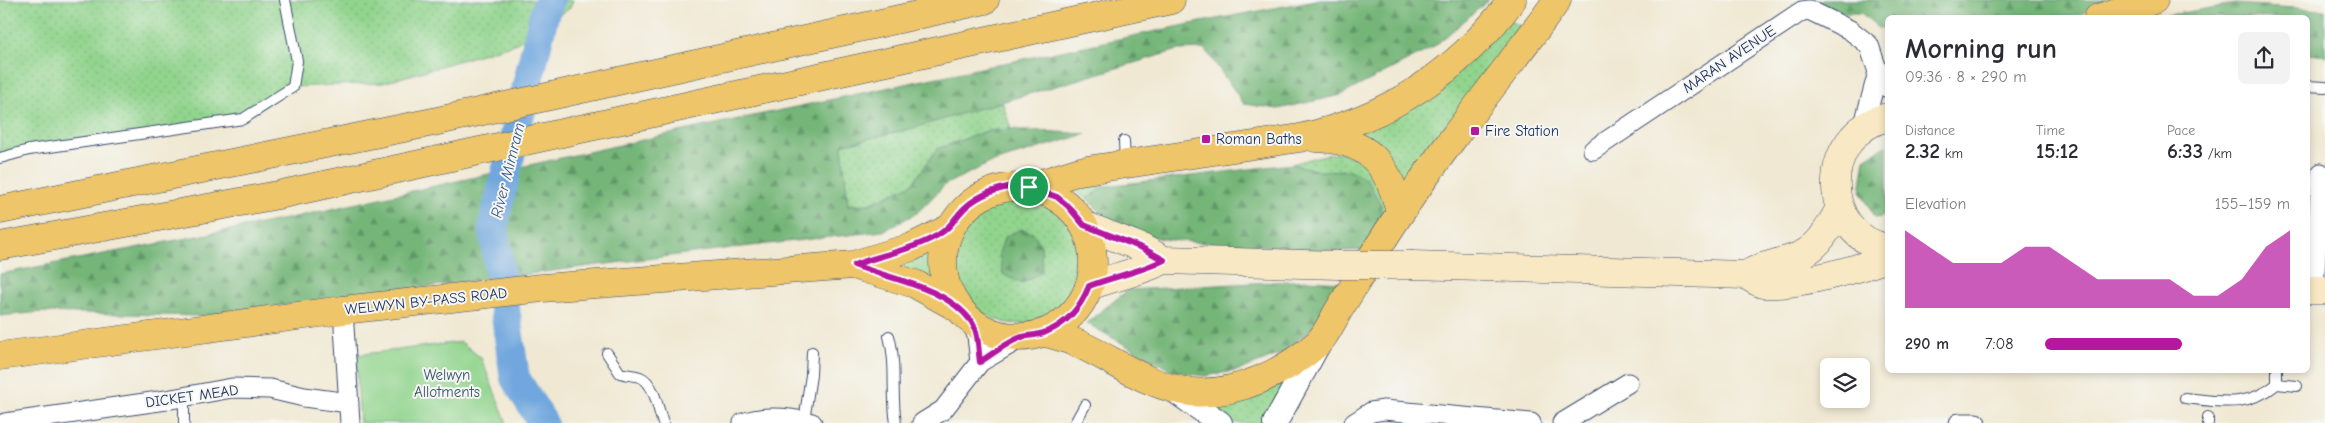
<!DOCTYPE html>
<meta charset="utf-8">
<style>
:root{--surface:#fff;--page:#f2f2f3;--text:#2b2b33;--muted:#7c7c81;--accent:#b5179e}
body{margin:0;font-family:"Comic Neue",sans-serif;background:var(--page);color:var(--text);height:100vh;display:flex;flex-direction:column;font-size:19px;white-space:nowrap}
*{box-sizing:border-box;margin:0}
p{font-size:16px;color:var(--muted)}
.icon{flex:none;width:28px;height:28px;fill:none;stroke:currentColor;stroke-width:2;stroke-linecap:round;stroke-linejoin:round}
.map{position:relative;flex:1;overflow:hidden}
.sheet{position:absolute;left:1885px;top:15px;width:425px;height:358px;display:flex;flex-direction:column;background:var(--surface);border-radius:8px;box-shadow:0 2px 8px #0003}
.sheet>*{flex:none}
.buttons{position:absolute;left:1820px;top:358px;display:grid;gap:10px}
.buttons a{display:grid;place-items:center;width:50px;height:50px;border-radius:8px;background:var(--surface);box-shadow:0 2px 8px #0003;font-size:25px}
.pin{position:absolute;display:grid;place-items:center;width:42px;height:42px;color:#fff;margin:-21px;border:2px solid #fff;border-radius:50%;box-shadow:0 1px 5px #0007}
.round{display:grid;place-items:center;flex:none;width:52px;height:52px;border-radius:8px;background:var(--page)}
.summary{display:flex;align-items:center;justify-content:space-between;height:85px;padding:0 20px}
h1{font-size:28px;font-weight:700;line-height:38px}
.stats{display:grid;grid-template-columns:repeat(3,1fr);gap:8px;height:85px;padding:5px 20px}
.stats div{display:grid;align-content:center}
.stats b{font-size:21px;font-weight:700}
.stats small{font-size:14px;font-weight:400}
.stats p{font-size:14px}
.chart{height:140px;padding:10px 20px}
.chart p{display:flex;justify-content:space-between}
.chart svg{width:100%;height:90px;margin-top:5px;fill:var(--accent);opacity:.7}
ul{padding:0 20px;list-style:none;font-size:16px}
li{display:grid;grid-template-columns:80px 60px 1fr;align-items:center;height:38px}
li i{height:12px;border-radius:6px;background:var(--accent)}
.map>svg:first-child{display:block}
</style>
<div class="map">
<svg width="2325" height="423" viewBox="0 0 2325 423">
<defs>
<pattern id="grass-dots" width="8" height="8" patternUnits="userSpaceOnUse" patternTransform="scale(1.25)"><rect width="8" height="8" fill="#91d48d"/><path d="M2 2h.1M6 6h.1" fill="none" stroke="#7cb67c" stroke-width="1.8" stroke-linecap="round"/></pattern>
<pattern id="forest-firs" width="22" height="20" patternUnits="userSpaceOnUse" patternTransform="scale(1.25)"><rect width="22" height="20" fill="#74b678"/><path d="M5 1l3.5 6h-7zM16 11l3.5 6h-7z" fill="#5e9466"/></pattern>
</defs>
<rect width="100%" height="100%" fill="#f6f6f2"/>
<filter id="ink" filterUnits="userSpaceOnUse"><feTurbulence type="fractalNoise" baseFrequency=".02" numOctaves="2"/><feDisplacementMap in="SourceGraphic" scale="10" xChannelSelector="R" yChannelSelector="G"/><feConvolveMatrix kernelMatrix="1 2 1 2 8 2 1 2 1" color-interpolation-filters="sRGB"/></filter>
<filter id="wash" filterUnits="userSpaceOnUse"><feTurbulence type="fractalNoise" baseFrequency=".0096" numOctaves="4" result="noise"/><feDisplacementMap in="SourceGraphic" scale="20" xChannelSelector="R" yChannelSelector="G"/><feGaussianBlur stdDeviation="1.12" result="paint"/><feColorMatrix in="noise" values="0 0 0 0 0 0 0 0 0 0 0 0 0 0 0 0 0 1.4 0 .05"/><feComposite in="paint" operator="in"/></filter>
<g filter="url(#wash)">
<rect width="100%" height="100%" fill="#f0e8d2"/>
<path fill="url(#grass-dots)" stroke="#568276" d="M0 0H573L570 8 515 44 383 83 293 87 243 119 0 158Z
M1510 21 1522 27 1401 193 1349 139Z
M1002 101 1011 129 987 131 937 149 913 184 870 204 848 205 841 145 913 128Z
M1342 152 1371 167 1387 207 1379 232 1350 170 1319 171 1292 164 1321 156Z
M1106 186 1087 199 1068 188Z
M956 261a63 63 0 1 1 126 0a63 63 0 1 1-126 0Z
M933 251 935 281 897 267 903 260Z
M1294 374 1268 423H1230L1209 403Z"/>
<path fill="url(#forest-firs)" stroke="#48726b" d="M1316 0H1489L1432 48 1341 95 1278 109 1244 104 1205 49 1178 50 913 128 842 145 848 205 870 204 912 184 937 149 987 131 1011 129 1086 134 990 163 946 184 917 213 883 231 724 249 200 316 42 312 0 316V274L286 219 701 127 1185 25Z
M1815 0H2116L2073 17 1888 18 1887 28H1879L1861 13H1842Z
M2235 4 2325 10V56L2308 54V18L2157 17Z
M1885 146H1887V215L1876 218 1860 191 1865 159Z
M1292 164 1319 171 1350 170 1366 178 1381 205 1379 232 1364 250 1339 251C1305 249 1272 246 1239 244 1182 241 1128 245 1087 199L1106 186Z
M1021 229 1033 233 1041 246 1042 271 1022 284 1003 274 999 253 1005 237Z
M1308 280 1342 282 1315 326 1281 354 1240 370 1205 376 1172 371 1086 323 1128 290Z"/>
<path fill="#91d48d" stroke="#568276" d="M461 342 481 358 507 423H360L356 355Z"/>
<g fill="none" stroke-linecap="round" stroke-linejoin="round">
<path stroke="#71a7de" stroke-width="30" d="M543 423 515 378 493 226 545 11 550 0"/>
</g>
</g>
<g filter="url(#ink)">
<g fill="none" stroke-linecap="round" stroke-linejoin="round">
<defs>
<path id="service" d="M2308 86 2325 87
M1124 141 1125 162
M0 158 29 150 243 119 293 87 297 61 285 0
M889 336C897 365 891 394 896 423
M607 353 620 373C626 375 634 375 640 377 655 383 658 410 663 423
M2277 370V384
M2185 398C2220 402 2248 408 2277 384L2297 386
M804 421 811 375 812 352
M184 423V396
M1075 423 1085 405
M2208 423V417"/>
<path id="minor" d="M1863 128 1878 72
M1593 150 1802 11 1809 10 1850 30 1869 45 1878 72 1888 88
M2314 290 2321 173
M343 310 350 423
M972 322 977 336 980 362
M5 423 166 400 232 388 270 389 304 397 349 403
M743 423C764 415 791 418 812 423
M922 423 943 410 980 362 1021 338
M1354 423 1371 412 1384 410 1531 423
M1562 423 1628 383
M1959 423H1976"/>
<path id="tertiary" d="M1171 388 1220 423
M1275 423 1319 343"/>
<path id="secondary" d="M1888 117C1818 133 1819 236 1888 248
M1084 225 1142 248 1164 260
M1413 265 1746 275C1751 278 1758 283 1763 284 1790 287 1862 269 1888 257
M1746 275C1761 265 1777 264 1793 258 1818 251 1828 229 1840 208
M1089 286C1114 277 1140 272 1164 260L1338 265
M2308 290H2325"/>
<path id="primary" d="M1315 138C1368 139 1389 164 1400 213
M943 262a75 75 0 1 1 150 0a75 75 0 1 1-150 0Z
M1029 187 1080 171 1300 138C1389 118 1458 73 1512 0
M853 265 915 284 958 308
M1045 333C1097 343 1137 386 1191 392 1236 396 1285 372 1318 343 1327 334 1333 319 1340 308 1360 276 1380 243 1401 212 1434 162 1471 114 1508 66 1524 44 1542 23 1557 0
M0 356 343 310 542 288 853 265 912 247 950 228"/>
<path id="motorway" d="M2098 18 2154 0
M0 210 433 122 985 0
M0 246 278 195 1171 0"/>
</defs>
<use href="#service" stroke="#3b4b6f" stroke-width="12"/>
<use href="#minor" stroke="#3b4b6f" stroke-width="21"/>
<use href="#tertiary" stroke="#3b4b6f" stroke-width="26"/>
<use href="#secondary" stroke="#3b4b6f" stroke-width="29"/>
<use href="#primary" stroke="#3b4b6f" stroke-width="29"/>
<use href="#motorway" stroke="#3b4b6f" stroke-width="29"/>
<use href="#service" stroke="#fff" stroke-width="10"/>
<use href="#minor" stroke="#fff" stroke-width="19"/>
<use href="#tertiary" stroke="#fff" stroke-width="24"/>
<use href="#secondary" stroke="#f8e8c3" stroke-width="28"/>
<use href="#primary" stroke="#eec569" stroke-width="28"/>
<use href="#motorway" stroke="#eec569" stroke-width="28"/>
<defs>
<path id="secondary-bridge" d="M1338 265H1413"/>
</defs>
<use href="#secondary-bridge" stroke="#3b4b6f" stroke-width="29" stroke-linecap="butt"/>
<use href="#secondary-bridge" stroke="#f8e8c3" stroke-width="28"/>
</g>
</g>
<g fill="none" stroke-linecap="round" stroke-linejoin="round" filter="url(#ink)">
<defs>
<path id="route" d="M1013 186 1029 187 1057 197 1068 206 1084 225 1142 248 1164 260C1140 272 1115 276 1089 286 1081 306 1067 324 1046 332 1037 336 1028 335 1019 338 1005 344 992 354 980 362 978 350 979 332 971 321 946 287 890 279 854 265 881 255 912 250 938 235 948 229 952 223 959 214 973 197 992 190 1013 186Z"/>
</defs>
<use href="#route" stroke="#fff" stroke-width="10"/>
<use href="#route" stroke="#b5179e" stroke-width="6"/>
</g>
<g fill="#b5179e" stroke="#f6f6f2" stroke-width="2">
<rect x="1470" y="126" width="10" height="10" rx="2.5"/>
<rect x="1201" y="134" width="10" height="10" rx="2.5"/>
</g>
<g text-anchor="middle" stroke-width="4" stroke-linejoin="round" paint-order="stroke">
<g font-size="15" fill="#1b2f5e" stroke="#f6f6f2">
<text transform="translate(1729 59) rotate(-34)" y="5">MARAN AVENUE</text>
<text transform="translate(426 301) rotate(-6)" y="5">WELWYN BY-PASS ROAD</text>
<text transform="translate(192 396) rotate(-8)" y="5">DICKET MEAD</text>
</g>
<g font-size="15" fill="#1b2f5e" stroke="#f6f6f2" text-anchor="start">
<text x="1485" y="136">Fire Station</text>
<text x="1216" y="144">Roman Baths</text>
</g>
<g font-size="15" fill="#38586a" stroke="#f6f6f2">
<text x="447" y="380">Welwyn<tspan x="447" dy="17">Allotments</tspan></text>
</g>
<g font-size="16" font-style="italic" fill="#39598b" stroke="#f6f6f2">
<text transform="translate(507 170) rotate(-76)" y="6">River Mimram</text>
</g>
</g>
</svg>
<div class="buttons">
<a><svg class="icon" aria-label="layers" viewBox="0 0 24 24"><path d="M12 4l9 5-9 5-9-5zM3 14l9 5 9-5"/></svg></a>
</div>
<div class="pin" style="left:1029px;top:187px;background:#1e9e55"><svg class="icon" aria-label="arrive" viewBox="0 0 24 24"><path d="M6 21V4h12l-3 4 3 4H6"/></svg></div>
<section class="sheet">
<div class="summary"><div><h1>Morning run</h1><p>09:36 · 8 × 290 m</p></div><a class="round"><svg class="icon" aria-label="share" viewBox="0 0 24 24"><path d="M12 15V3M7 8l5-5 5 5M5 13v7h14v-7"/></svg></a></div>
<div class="stats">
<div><p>Distance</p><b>2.32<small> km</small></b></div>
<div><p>Time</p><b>15:12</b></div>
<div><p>Pace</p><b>6:33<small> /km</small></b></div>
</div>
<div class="chart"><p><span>Elevation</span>155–159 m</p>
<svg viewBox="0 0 160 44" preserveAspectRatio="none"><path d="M0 44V6L10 14L20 22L30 22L40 22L50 14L60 14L70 22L80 30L90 30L100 30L110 30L120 38L130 38L140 30L150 14L160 6V44z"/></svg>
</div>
<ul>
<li><b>290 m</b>7:08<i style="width:56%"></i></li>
</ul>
</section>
</div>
